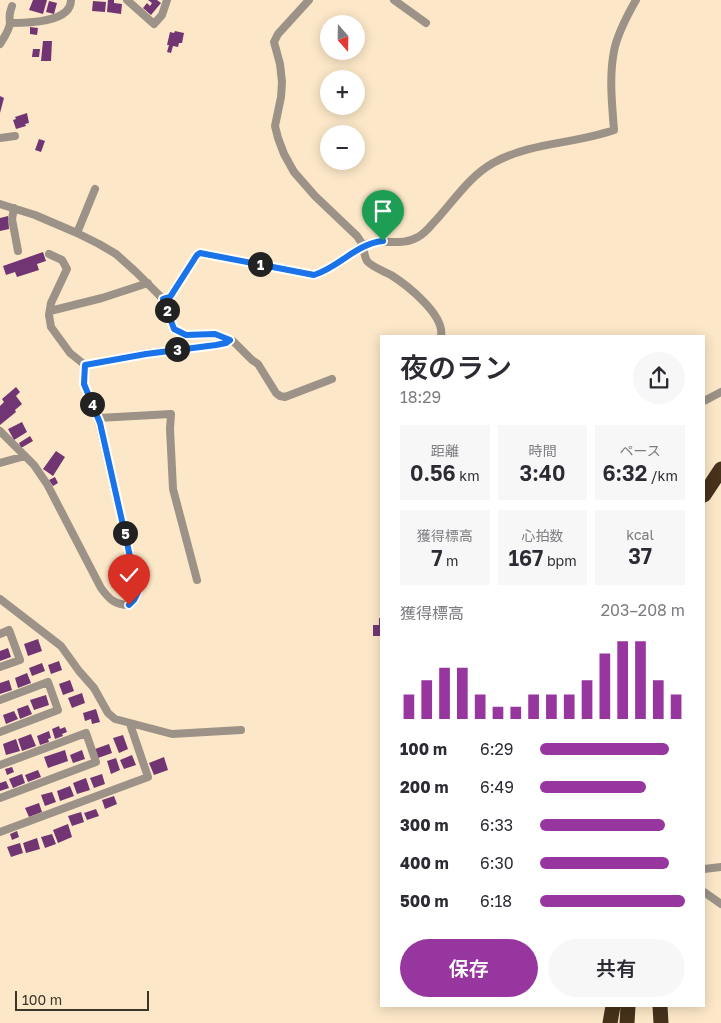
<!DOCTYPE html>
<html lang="ja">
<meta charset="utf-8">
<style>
:root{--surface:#fff;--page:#f7f7f7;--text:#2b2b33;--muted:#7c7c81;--accent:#96369e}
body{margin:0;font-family:"Golos Text","Noto Sans JP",sans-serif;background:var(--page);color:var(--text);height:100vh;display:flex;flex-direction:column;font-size:19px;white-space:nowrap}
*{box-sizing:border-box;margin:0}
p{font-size:16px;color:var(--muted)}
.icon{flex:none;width:28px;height:28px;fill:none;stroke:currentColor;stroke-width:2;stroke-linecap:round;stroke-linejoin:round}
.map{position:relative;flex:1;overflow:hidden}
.sheet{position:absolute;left:380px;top:335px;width:325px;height:672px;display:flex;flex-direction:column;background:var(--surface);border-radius:0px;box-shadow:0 2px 12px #0003}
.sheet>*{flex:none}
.needle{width:32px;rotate:160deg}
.buttons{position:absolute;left:320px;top:15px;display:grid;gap:10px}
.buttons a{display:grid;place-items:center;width:45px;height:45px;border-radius:50%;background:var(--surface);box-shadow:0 2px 12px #0003;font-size:25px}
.scale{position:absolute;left:15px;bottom:12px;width:134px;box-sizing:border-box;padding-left:5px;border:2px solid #3c3528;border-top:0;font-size:14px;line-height:18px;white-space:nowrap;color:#3c3528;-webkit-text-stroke:4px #fce8c8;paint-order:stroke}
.pin{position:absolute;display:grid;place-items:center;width:42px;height:42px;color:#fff;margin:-51px -21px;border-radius:50% 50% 50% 0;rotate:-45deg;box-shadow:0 0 5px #0007}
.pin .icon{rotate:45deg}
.km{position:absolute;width:25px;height:25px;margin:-12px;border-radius:50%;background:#222;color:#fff;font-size:14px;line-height:25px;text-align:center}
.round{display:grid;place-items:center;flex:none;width:52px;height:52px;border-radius:26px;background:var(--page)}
.headline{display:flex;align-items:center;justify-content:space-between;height:85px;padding:0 20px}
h1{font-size:28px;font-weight:600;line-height:38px}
.stats{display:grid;grid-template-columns:repeat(3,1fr);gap:8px;height:85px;padding:5px 20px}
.stats div{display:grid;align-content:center;border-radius:0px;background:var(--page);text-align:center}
.stats b{font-size:21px;font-weight:600}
.stats small{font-size:14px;font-weight:400}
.stats p{font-size:14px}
.chart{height:140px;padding:10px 20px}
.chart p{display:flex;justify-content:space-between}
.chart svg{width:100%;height:90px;margin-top:5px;stroke:var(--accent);stroke-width:6}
.action{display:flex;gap:10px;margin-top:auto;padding:10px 20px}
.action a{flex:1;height:58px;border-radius:30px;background:var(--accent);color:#fff;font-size:20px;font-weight:600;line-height:58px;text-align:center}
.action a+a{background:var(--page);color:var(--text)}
ul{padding:0 20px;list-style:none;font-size:16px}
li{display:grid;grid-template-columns:80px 60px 1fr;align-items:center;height:38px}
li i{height:12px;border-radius:6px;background:var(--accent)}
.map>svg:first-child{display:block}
</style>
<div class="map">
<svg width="721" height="1023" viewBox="0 0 721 1023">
<rect width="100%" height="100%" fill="#fce8c8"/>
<path fill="#713573" d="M33 0H47L43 14 29 10Z
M108 0H114V3L122 4 121 14 107 12Z
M148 0H157L161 3 151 15 143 8 147 3 150 6 152 3Z
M49 1 57 3 54 14 46 12Z
M93 1 106 2 105 12 92 11Z
M30 27 38 28 37 35 30 34Z
M175 31 184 33 182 43H179L178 47 173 46 171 53 167 52 169 45H167L170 32 174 33Z
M43 41H52L51 61H41Z
M33 49H40L39 57H32Z
M0 96 4 98 0 113Z
M27 113 29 123 25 124 26 126 16 129 13 120 16 119 15 117Z
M39 139 45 141 41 152 35 150Z
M8 216 9 229 0 231V218Z
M43 252 46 261 37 264 39 270 17 277 15 272 6 275 3 266Z
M16 387 20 392 16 396 22 404 15 410 16 412 0 425V406L4 402 2 399Z
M22 422 27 432 14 440 8 429Z
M30 436 33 441 21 448 19 443Z
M56 451 65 457 53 476 43 469Z
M55 477 58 483 53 486 49 480Z
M379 618H381V636H373V625H379Z
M38 639 42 651 28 656 24 644Z
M8 648 11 657 0 661V651Z
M59 661 62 670 51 674 48 665Z
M42 663 45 671 32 676 29 668Z
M27 673 31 683 18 688 15 678Z
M9 680 12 690 0 694V683Z
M70 680 74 691 63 695 59 684Z
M82 693 85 703 72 708 68 698Z
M46 695 49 705 34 710 30 700Z
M28 705 32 714 20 719 17 709Z
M96 709 100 722 92 724 91 719 85 721 83 713Z
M14 711 18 719 6 724 3 715Z
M59 726 60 729 65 727 67 732 62 734 63 736 55 739 52 729Z
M49 731 51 738 48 739 49 742 40 745 37 736Z
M31 734 36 746 22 751 18 739Z
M123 735 128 749 119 753 113 738Z
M16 739 20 751 6 755 3 744Z
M109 744 112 753 98 758 95 749Z
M65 750 68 761 48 768 44 757Z
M82 750 85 759 73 763 70 755Z
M132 755 136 765 124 769 120 760Z
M164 757 168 770 154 775 149 763Z
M116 758 120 770 111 774 107 761Z
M12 767 14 772 7 775 5 769Z
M38 770 41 777 28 782 25 775Z
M22 774 25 783 13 788 9 779Z
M102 774 105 784 94 788 90 778Z
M86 778 90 790 77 794 73 783Z
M6 781 9 788 0 791V783Z
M70 786 74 796 60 801 57 791Z
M52 792 56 802 45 806 41 795Z
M114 796 117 804 105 809 102 800Z
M39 803 42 812 29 817 25 808Z
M96 809 99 816 87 820 84 813Z
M81 812 84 822 72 826 68 816Z
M68 824 72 837 58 843 53 830Z
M17 831 19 837 12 840 10 834Z
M52 834 56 844 45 848 41 837Z
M37 838 40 849 26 853 23 843Z
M20 843 23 853 11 857 7 847Z"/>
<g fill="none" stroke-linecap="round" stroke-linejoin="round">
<path stroke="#9d9287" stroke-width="8" d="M127 0 154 24 162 15 167 0
M309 0 278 34 274 42 280 64 282 82 281 97 275 126 278 138 284 154 294 172 315 196 357 236 363 245C383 238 401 247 418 237 426 233 431 225 437 219 455 199 470 176 493 163 531 142 574 144 614 130 612 104 609 77 614 51 617 35 628 14 636 0
M394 0 426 23
M10 23C27 23 71 23 71 0
M0 44C4 38 10 29 10 22 9 15 10 12 12 6
M0 138 15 136
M0 204 35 215 77 233 99 244 116 254 136 272 163 299 174 329 186 335 215 334 233 341 252 360 258 364 276 393 280 396 285 397 332 379
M14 208 12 219 18 251
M77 233 95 189
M163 299 170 297 172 294 197 255 200 253 314 275 326 271 363 245C364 250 364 256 367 261 372 267 384 271 391 275 407 285 445 315 441 336
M50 311 102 298 148 283
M85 365 146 353 216 345 226 343 230 340
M704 401 721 392
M98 418 171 414 170 429 173 489 197 580
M0 431 34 465 47 484 101 588C109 599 115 605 129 605L134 600 138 592 99 423 84 384 85 365 70 353 51 327 49 315 51 303 67 269 62 260 49 254
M0 463 25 456
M0 599 61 646 79 671 94 688 108 713 115 719 172 734 241 730
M0 634 9 630 20 660 0 667
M0 700 48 682 58 710 0 732
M0 765 86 733 96 762 0 798
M0 832 148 777 130 724
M704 869 721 867
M704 892 721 904"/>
<path stroke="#47321b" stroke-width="15" d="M704 495 721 469
M660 1006 661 1023
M610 1023 613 1006
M627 1023 628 1006"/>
</g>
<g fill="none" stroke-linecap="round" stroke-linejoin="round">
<defs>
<path id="route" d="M129 605 134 600 138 592 100 423 84 384 85 365 146 354 216 345 226 343 230 340 215 334 186 335 174 329 163 299 170 297 172 294 197 255 200 253 314 275C340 267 355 244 383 241"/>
</defs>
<use href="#route" stroke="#fff" stroke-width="10"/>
<use href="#route" stroke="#1a73e8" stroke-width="6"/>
</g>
</svg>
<div class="buttons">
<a><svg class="needle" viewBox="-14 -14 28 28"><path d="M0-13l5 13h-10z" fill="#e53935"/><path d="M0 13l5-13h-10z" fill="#7c7c81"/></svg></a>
<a>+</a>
<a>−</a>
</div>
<div class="scale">100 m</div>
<div class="pin" style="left:383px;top:241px;background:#1e9e55"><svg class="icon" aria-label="arrive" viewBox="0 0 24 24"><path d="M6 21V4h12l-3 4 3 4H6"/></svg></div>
<div class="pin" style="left:129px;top:605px;background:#d93025"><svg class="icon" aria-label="check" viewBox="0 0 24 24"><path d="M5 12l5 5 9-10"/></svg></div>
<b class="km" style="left:260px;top:264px">1</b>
<b class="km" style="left:167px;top:310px">2</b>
<b class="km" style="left:177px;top:349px">3</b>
<b class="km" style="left:92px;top:404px">4</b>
<b class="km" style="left:125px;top:533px">5</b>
<section class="sheet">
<div class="headline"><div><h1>夜のラン</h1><p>18:29</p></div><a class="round"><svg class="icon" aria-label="share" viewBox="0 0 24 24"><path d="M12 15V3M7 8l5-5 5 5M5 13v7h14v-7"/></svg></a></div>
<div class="stats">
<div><p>距離</p><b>0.56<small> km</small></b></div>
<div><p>時間</p><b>3:40</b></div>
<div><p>ペース</p><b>6:32<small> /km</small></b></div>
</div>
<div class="stats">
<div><p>獲得標高</p><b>7<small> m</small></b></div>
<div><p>心拍数</p><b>167<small> bpm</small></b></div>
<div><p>kcal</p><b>37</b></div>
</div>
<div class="chart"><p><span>獲得標高</span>203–208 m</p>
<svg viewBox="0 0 160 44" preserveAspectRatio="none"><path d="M5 44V32M15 44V25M25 44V19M35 44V19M45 44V32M55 44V38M65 44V38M75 44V32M85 44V32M95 44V32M105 44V25M115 44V12M125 44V6M135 44V6M145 44V25M155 44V32"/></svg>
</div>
<ul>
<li><b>100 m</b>6:29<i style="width:89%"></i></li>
<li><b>200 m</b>6:49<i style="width:73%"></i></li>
<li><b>300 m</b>6:33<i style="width:86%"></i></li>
<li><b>400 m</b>6:30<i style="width:89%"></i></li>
<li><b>500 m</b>6:18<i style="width:100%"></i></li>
</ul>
<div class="action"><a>保存</a><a>共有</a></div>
</section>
</div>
